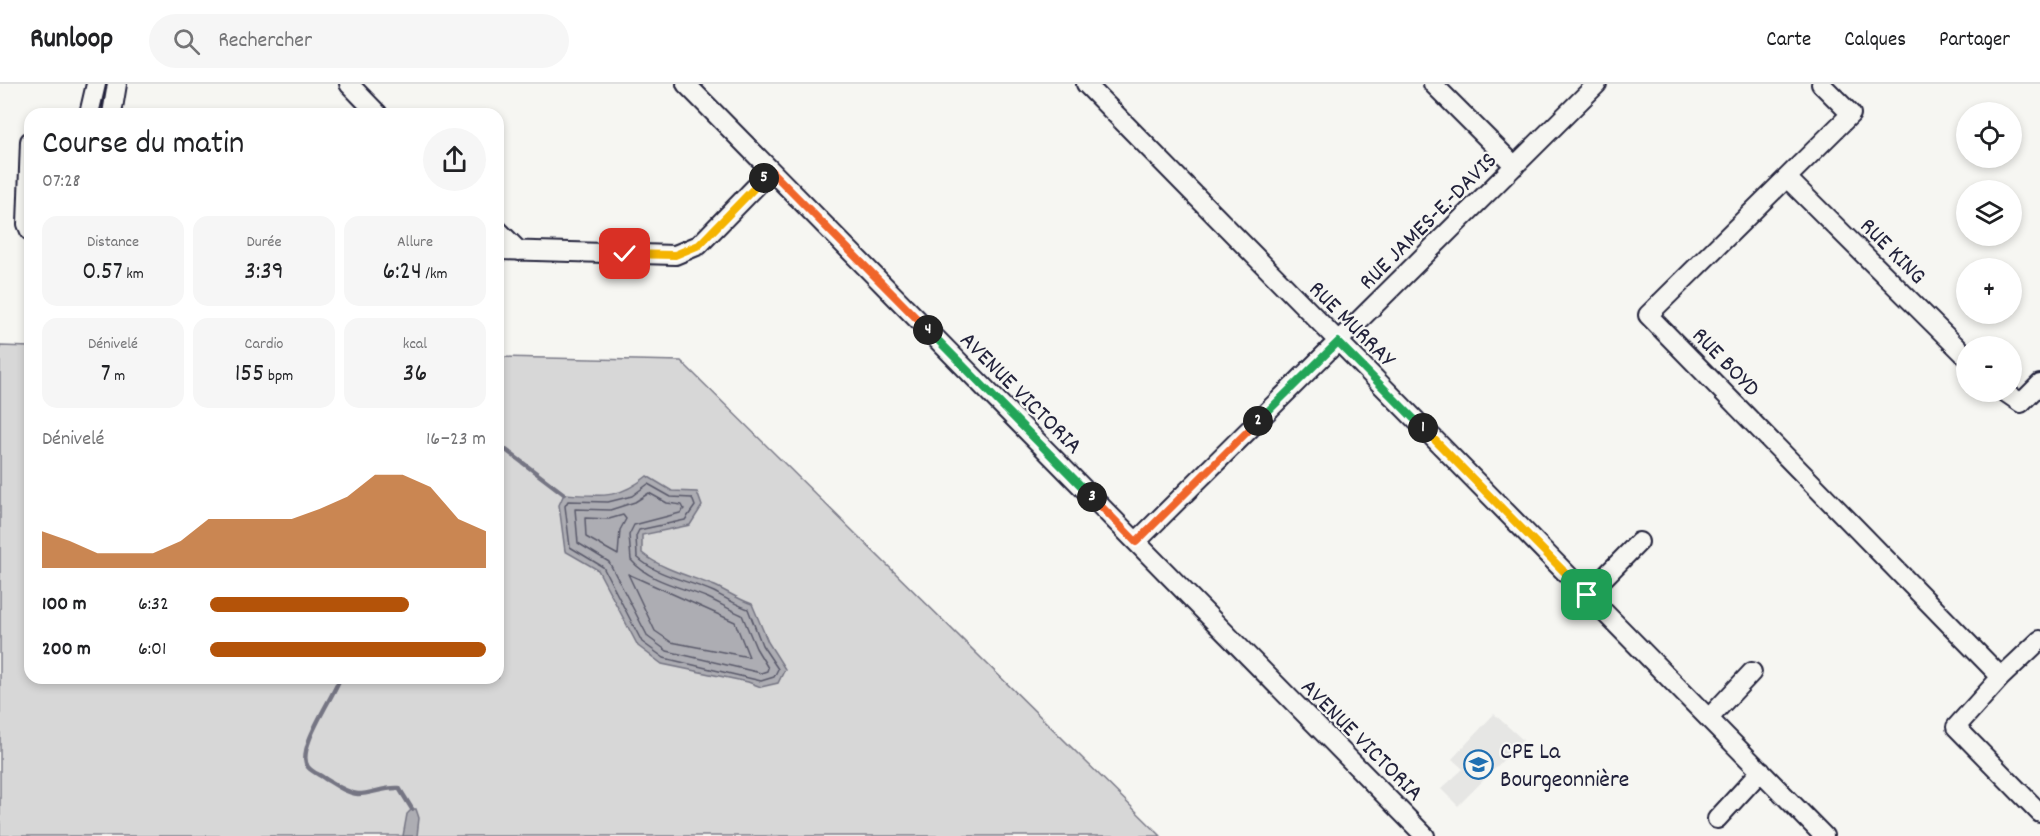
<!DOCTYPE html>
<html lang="fr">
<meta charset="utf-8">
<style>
:root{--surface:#fff;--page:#f6f6f6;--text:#202124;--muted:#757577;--line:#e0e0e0;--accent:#b45309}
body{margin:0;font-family:Dekko,sans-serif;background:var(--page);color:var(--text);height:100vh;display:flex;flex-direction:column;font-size:22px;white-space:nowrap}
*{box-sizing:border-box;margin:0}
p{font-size:20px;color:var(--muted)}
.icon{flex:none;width:33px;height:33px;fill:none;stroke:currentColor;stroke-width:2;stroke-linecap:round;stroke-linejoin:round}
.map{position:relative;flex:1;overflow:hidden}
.details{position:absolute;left:24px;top:24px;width:480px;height:576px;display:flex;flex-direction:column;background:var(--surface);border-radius:18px;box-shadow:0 3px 9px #0003}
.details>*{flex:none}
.controls{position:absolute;left:1956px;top:18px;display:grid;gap:12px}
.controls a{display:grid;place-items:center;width:66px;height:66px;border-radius:50%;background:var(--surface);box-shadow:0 3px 9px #0003;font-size:30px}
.pin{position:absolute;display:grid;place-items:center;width:51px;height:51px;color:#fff;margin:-26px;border-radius:12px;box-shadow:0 3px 9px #0006}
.km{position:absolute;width:30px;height:30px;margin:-15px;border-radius:50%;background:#222;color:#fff;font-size:16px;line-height:30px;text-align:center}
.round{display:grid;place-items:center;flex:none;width:63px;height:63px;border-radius:32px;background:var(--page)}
.overview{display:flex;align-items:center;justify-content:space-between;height:102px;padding:0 18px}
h1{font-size:33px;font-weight:600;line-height:45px}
.stats{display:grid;grid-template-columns:repeat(3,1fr);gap:9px;height:102px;padding:6px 18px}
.stats div{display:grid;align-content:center;border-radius:15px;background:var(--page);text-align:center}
.stats b{font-size:26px;font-weight:600}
.stats small{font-size:16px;font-weight:400}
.stats p{font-size:16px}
.chart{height:168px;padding:12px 18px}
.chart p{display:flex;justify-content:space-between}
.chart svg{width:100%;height:108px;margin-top:6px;fill:var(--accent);opacity:.7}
ul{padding:0 18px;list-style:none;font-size:20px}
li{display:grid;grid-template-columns:96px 72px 1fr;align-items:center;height:45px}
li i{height:15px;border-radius:8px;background:var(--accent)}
header{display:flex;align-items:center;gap:36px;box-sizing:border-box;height:84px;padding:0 30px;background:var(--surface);border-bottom:2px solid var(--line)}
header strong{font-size:28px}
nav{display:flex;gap:33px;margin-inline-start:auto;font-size:21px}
.search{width:420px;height:54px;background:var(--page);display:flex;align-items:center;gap:15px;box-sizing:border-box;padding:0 21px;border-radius:33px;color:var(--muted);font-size:22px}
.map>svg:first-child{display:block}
</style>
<header>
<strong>Runloop</strong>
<div class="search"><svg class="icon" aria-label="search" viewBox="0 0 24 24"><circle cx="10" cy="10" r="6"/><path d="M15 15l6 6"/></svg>Rechercher</div>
<nav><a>Carte</a><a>Calques</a><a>Partager</a></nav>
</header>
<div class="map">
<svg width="2040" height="752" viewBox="0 0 2040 752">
<rect width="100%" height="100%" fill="#f6f6f2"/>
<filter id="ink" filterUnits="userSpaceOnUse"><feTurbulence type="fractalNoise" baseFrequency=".0167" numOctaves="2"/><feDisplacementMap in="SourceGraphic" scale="12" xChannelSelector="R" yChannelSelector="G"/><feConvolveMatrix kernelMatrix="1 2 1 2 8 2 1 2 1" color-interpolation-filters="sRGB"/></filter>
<g filter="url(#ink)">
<path fill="#e6e6e4" d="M1494 630 1523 656 1458 722 1441 705 1463 685 1452 675Z"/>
<path fill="#d7d7d7" stroke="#7c7c89" stroke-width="1.5" d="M0 262 30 263V594H498V273L681 277 1161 752H0Z"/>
<path fill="#adadb3" stroke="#757583" stroke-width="1.5" d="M647 392 672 407 697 408 702 422 690 441 642 451V469C663 486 690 492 715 502 728 508 738 515 752 520L768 558 785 585 778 599 761 603 748 598 662 580 638 562 598 486 565 467 559 421 564 410C600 412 618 416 647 392Z
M412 725H416L419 734 417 752H403L407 730Z"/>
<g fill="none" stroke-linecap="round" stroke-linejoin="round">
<path stroke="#5a5a6b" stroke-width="1.5" d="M648 400 671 413 692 414 695 422 685 436 639 446 636 452 637 473C658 493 688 496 714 508 725 514 735 520 748 525L762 561 778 585 774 593 761 597 664 574 642 558 603 483 570 463 565 422 568 417 608 418 632 412Z
M649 409 667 419 682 421 684 425 680 429 634 441 629 451 631 476C650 498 682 503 708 514 719 519 730 526 742 531L756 564 768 584 767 587 761 589 667 567 648 553 609 478 578 459 575 425 610 426 635 418Z
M623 431 626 435 620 446 618 471 586 453 585 434 609 435Z
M628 490 735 538 749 573 671 558 655 547Z"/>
<path stroke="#757583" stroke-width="4.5" d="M498 360 564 410
M340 594C333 614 295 666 308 683 312 688 320 691 324 694 334 700 346 709 358 710 372 710 383 703 399 704L412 725"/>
<defs>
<path id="minor" d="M349 0 378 30
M686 0 1425 752
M1086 0 1824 752
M1433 0 1515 82
M1821 0 1851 30 1648 231 2001 593
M89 30 96 0
M112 30 117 0
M30 57 27 140 30 147
M1787 94 1966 272
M498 146 519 167
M498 166 675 171 699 161 771 87
M2005 308 2021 319 2040 300
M1136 458 1597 0
M1587 511 1639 458
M2040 556 2001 593 1956 643 2040 729
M1709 634 1752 588
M1717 735 1761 687"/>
</defs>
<use href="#minor" stroke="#22223b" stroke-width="22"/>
<use href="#minor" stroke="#f6f6f2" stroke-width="18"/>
</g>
</g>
<g fill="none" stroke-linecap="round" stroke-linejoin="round" filter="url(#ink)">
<defs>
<path id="split-1" d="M1423 344 1587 511"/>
<path id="split-2" d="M1258 337 1338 258 1423 344"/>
<path id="split-3" d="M1092 413 1136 458 1258 337"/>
<path id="split-4" d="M928 246 1092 413"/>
<path id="split-5" d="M764 94 771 87 928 246"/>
<path id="split-6" d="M625 170 675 171 699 161 764 94"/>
</defs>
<use href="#split-1" stroke="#fff" stroke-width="12"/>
<use href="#split-2" stroke="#fff" stroke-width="12"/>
<use href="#split-3" stroke="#fff" stroke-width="12"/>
<use href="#split-4" stroke="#fff" stroke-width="12"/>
<use href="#split-5" stroke="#fff" stroke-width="12"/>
<use href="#split-6" stroke="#fff" stroke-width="12"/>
<use href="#split-1" stroke="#f5b400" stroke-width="8"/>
<use href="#split-2" stroke="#22a559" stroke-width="8"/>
<use href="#split-3" stroke="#f0652b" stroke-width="8"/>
<use href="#split-4" stroke="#22a559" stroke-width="8"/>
<use href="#split-5" stroke="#f0652b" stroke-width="8"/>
<use href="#split-6" stroke="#f5b400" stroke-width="8"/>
</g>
<defs>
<symbol id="school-ring" viewBox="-11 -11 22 22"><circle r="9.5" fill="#f6f6f2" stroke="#1f6fb2" stroke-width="1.5"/><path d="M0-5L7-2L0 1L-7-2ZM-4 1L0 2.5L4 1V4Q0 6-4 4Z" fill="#1f6fb2"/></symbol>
</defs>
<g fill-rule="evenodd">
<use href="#school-ring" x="1462" y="664" width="33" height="33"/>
</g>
<g text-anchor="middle" stroke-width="4.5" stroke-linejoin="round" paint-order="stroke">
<g font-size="24" fill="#22223b" stroke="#f6f6f2">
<text transform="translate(1427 136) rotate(-45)" y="8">RUE JAMES-E.-DAVIS</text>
<text transform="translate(1894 166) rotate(45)" y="8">RUE KING</text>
<text transform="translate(1353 239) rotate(45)" y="8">RUE MURRAY</text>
<text transform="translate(1727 277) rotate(46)" y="8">RUE BOYD</text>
<text transform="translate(1022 308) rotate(45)" y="8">AVENUE VICTORIA</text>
<text transform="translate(1363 655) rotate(45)" y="8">AVENUE VICTORIA</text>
</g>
<g font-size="24" fill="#22223b" stroke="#f6f6f2" text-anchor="start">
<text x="1500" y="674">CPE La<tspan x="1500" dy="28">Bourgeonnière</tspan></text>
</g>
</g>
</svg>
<div class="controls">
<a><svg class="icon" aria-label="locate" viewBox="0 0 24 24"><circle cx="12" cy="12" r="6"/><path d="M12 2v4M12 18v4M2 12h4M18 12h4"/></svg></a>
<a><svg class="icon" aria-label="layers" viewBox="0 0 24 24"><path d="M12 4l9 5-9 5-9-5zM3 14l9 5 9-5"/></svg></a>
<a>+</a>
<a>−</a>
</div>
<div class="pin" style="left:1587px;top:511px;background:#1e9e55"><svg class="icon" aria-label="arrive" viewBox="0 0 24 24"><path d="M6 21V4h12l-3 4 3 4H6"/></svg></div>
<div class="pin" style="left:625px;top:170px;background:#d93025"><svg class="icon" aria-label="check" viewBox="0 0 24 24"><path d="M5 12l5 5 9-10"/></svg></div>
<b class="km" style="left:1423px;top:344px">1</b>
<b class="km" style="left:1258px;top:337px">2</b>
<b class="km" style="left:1092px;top:413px">3</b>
<b class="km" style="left:928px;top:246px">4</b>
<b class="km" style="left:764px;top:94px">5</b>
<section class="details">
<div class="overview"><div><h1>Course du matin</h1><p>07:28</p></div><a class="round"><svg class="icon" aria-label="share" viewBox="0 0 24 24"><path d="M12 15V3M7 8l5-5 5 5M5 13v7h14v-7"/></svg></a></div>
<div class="stats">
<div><p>Distance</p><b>0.57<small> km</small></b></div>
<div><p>Durée</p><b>3:39</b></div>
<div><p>Allure</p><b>6:24<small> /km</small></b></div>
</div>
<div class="stats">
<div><p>Dénivelé</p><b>7<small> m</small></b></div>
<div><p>Cardio</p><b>155<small> bpm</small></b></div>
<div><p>kcal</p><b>36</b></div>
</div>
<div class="chart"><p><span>Dénivelé</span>16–23 m</p>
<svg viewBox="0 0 160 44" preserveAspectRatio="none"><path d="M0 44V29L10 33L20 38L30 38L40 38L50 33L60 24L70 24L80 24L90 24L100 20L110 15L120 6L130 6L140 11L150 24L160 29V44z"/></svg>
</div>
<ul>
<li><b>100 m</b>6:32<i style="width:72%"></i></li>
<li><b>200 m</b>6:01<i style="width:100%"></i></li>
</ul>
</section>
</div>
